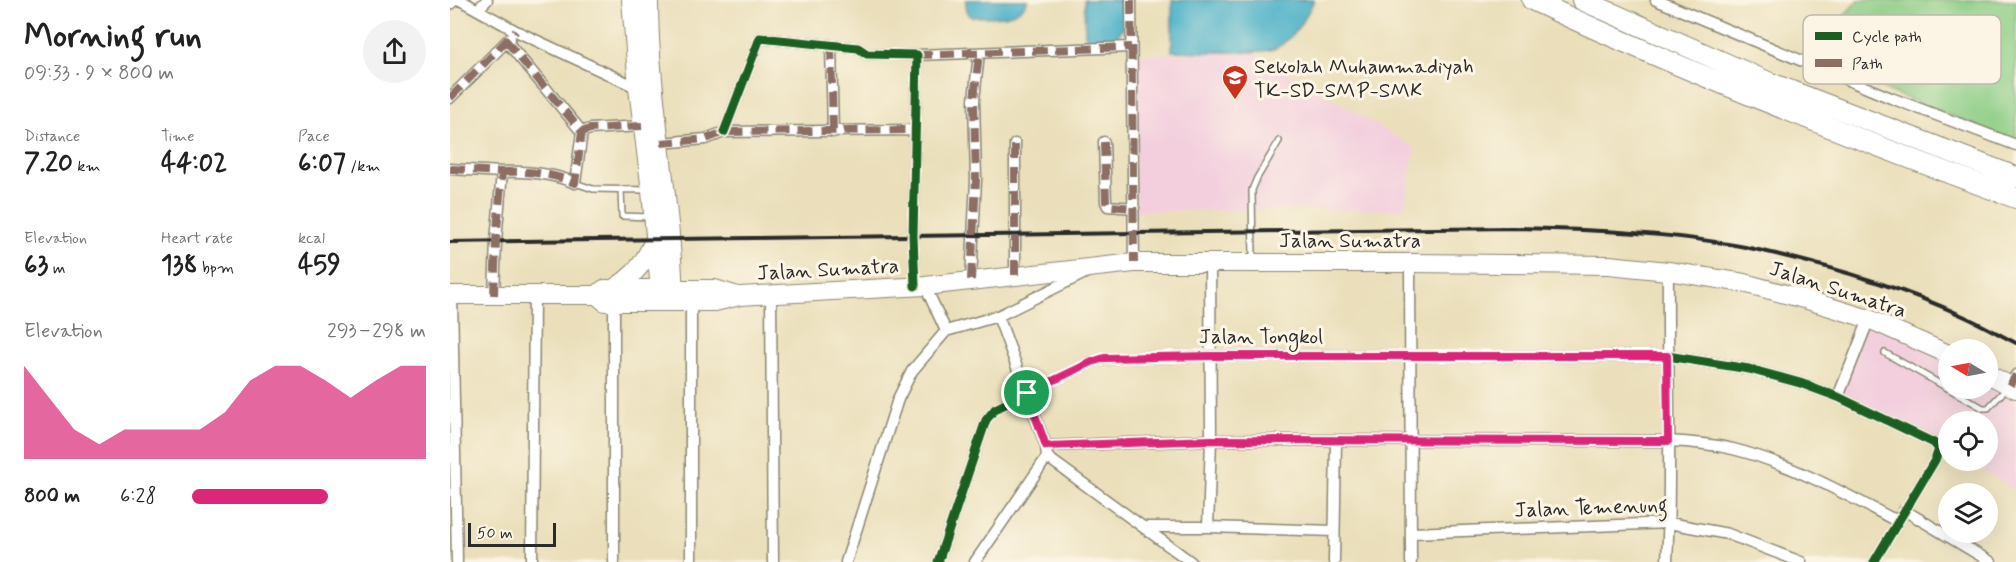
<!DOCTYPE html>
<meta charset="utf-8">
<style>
:root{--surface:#fff;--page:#f2f2f2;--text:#222;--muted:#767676;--accent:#db2777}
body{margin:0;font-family:Mynerve,sans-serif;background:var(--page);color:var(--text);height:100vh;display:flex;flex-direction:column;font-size:22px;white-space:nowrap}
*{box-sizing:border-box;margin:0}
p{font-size:20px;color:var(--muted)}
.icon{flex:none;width:33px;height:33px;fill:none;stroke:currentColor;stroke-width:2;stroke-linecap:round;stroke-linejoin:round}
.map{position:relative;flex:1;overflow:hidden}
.panel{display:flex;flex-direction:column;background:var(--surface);width:450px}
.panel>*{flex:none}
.needle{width:39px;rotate:280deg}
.tools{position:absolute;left:1488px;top:339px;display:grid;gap:12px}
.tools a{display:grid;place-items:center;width:60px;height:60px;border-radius:50%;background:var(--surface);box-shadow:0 6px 24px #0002;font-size:30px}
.scale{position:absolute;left:18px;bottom:15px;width:88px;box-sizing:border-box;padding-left:6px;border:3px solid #2b2b2b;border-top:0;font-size:16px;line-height:21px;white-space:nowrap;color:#2b2b2b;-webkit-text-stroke:4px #fcf5e5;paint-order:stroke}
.pin{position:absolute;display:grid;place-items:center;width:51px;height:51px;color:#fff;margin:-26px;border:3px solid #fff;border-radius:50%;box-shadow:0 2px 6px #0007}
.round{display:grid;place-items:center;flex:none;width:63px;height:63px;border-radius:32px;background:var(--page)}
.overview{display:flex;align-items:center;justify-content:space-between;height:102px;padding:0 24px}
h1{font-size:33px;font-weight:700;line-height:45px}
.metrics{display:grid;grid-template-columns:repeat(3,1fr);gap:9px;height:102px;padding:6px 24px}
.metrics div{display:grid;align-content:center}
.metrics b{font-size:26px;font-weight:700}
.metrics small{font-size:16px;font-weight:400}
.metrics p{font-size:16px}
.chart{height:168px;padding:12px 24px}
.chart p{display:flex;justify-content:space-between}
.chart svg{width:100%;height:108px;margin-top:6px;fill:var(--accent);opacity:.7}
ul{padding:0 24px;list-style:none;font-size:20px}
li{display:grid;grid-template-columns:96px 72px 1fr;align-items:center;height:45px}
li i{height:15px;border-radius:8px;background:var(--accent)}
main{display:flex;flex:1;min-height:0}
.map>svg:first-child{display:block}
</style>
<main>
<section class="panel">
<div class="overview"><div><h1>Morning run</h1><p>09:33 · 9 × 800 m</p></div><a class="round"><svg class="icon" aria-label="share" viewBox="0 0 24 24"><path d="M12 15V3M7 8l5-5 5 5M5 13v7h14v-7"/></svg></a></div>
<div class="metrics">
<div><p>Distance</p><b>7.20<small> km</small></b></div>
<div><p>Time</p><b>44:02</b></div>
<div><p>Pace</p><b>6:07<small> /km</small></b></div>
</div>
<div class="metrics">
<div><p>Elevation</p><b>63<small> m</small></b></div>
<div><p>Heart rate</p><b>138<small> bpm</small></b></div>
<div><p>kcal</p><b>459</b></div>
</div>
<div class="chart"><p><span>Elevation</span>293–298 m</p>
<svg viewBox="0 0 160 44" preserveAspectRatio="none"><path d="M0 44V6L10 19L20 32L30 38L40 32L50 32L60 32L70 32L80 25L90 12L100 6L110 6L120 12L130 19L140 12L150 6L160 6V44z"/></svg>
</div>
<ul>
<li><b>800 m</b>6:28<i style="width:58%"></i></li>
</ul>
</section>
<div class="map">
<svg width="1566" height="562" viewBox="0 0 1566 562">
<rect width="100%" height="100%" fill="#fcf5e5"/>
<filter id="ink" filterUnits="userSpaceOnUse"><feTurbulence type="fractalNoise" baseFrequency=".0167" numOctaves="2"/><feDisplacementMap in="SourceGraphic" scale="12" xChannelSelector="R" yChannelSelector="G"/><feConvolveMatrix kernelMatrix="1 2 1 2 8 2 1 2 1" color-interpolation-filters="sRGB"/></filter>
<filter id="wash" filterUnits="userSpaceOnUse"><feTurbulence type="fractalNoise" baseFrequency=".008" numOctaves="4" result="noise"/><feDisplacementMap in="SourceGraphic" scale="24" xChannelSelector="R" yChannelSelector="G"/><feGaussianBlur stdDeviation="1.35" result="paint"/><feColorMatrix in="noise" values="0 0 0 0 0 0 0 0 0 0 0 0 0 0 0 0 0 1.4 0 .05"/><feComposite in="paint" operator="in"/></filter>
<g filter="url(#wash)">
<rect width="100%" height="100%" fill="#eadfba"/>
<path fill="#f3cfde" d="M802 51 965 148 954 209 686 211 683 55Z
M1419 319 1498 359V388H1538V378L1566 394V491L1517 461 1538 460V422H1498V449L1388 397Z"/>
<path fill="#8acc84" stroke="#5a7c58" stroke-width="1.5" d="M1408 0H1566V142L1357 59Z"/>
<path fill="#49b0c8" stroke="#3a6e7a" stroke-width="1.5" d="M516 0H578C567 21 543 16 522 17 516 13 516 7 516 0Z
M634 0H677L675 25 662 43 646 45 638 42 635 34Z
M722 0H864C857 16 843 39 826 48 813 55 742 51 722 51Z"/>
</g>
<g filter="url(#ink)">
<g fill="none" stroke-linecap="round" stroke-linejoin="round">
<defs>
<path id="service" d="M125 183 143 189 198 190
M171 189 172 216 201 217
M803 261 802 190 807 178 829 141
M1435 353 1533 408H1538L1557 388"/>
<path id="minor" d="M10 0 66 31 188 88
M681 0 684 263
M1206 0 1441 98 1566 145
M0 4 5 0
M28 9 37 0
M381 46 383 132
M467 55 681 47
M0 98 60 38
M132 132 140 129 192 126
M274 132 310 38 408 48 417 54 467 55 463 236 465 286
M654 142 656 202 658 206 684 208
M211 143 256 139 274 132 465 130
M0 169 52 172 46 241 44 295
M52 172C77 171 102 173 125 183L132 132 57 42
M960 263 961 562
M565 275V144
M521 280 526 180 524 100 529 53
M475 286 496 331
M2 295 7 562
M321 296 323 562
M1560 385 1566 375
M1388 397 1419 319
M596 446 761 440 1218 441C1240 442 1261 444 1283 449 1339 463 1390 491 1441 518L1449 519
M597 457 741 562
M1454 510 1541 562
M693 527H758L884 531
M758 527 761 440 760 262
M962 533 1219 523 1278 534 1351 562
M82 562 84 295
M164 562V302
M241 562V302
M396 562 448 399 462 371 496 331 548 316 637 272
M488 562 536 420 545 409 642 362 654 359 761 355 1217 356 1299 369 1350 383 1388 397 1484 443 1489 449 1485 460 1424 562
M525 562 597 457 596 446 548 316
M884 562 886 441
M1217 562C1222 465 1217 368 1218 271"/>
<path id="trunk" d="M181 0 188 88 201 191 211 302
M199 0C199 101 222 201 224 302
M163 289C187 274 194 263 205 238
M0 295H147L155 302H265L290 296 475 286 684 263H960L1159 265 1218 271 1294 283 1354 299 1419 319 1498 354
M147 295 154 289H265L288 296
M1538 374 1566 389"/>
<path id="motorway" d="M1082 0C1240 74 1403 138 1566 198
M1132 0 1318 82 1566 177"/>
</defs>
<use href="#service" stroke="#8a8572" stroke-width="8"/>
<use href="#minor" stroke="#8a8572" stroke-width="13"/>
<use href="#trunk" stroke="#8a8572" stroke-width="20"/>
<use href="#motorway" stroke="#8a8572" stroke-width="22"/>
<use href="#service" stroke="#fff" stroke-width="5"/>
<use href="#minor" stroke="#fff" stroke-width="10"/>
<use href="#trunk" stroke="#fff" stroke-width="18"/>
<use href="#motorway" stroke="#fff" stroke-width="20"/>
<path stroke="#2b2b2b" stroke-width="4" d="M0 242 1063 228C1141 230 1219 232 1295 247 1369 263 1445 284 1513 316 1531 324 1548 334 1566 343"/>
<path stroke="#8d6e63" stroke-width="8" stroke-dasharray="15 8" stroke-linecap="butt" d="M681 0 684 263
M381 46 383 132
M467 55 681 47
M0 98 66 31
M132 132 140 129 192 126
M654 142 656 202 658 206 684 208
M211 143 256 139 274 132 465 130
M0 169 52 172 46 241 44 295
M52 172C77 171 102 173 125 183L132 132 57 42
M565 275V144
M521 280 526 180 524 100 529 53
M1560 385 1566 375"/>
<defs>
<path id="cycleway" d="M274 132 310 38 408 48 417 54 467 55 463 236 465 286
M488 562 536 420 545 409 642 362 654 359 761 355 1217 356 1299 369 1350 383 1388 397 1484 443 1489 449 1485 460 1424 562"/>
</defs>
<use href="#cycleway" stroke="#fcf5e5" stroke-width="13"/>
<use href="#cycleway" stroke="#1b5e20" stroke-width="9"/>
</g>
</g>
<g fill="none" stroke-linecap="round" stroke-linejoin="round" filter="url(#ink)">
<defs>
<path id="route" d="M760 356H1217L1218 441 761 440 596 446 577 393 642 362 654 358Z"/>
</defs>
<use href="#route" stroke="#fff" stroke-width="12"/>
<use href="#route" stroke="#db2777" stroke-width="8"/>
</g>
<defs>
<symbol id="school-pin" viewBox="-11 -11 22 30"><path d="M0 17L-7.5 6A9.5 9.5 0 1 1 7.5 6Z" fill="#c8321e" stroke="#fcf5e5"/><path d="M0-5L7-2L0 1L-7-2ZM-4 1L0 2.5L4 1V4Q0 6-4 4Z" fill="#fff"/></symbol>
</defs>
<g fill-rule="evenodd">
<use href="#school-pin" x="770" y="63" width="30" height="40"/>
</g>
<g text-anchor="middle" stroke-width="6" stroke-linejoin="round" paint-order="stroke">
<g font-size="21" fill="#2b2b2b" stroke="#fcf5e5" text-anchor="start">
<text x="804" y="73">Sekolah Muhammadiyah<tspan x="804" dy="24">TK-SD-SMP-SMK</tspan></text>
</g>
<g font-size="21" fill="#2b2b2b" stroke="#fcf5e5">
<text x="900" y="247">Jalan Sumatra</text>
<text transform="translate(378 269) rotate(-3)" y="7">Jalan Sumatra</text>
<text transform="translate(1388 289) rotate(18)" y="7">Jalan Sumatra</text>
<text x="811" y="343">Jalan Tongkol</text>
<text transform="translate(1141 507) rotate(-2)" y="7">Jalan Temenung</text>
</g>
</g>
<rect x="1353" y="15" width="198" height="69" rx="9" fill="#fcf5e5" stroke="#bdb8ad" stroke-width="1.5"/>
<rect x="1365" y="32" width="27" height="8" fill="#1b5e20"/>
<rect x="1365" y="59" width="27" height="8" fill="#8d6e63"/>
<g font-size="16" fill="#2b2b2b">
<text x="1402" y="42">Cycle path</text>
<text x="1402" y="69">Path</text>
</g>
</svg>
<div class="tools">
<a><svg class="needle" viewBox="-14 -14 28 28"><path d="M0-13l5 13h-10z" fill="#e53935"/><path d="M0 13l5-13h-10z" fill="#767676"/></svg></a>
<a><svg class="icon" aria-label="locate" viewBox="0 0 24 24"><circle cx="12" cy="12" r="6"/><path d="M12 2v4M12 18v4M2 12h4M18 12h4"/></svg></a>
<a><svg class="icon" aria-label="layers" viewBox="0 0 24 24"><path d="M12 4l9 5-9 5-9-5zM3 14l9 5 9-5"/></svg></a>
</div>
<div class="scale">50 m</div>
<div class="pin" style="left:577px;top:393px;background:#1e9e55"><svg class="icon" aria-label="arrive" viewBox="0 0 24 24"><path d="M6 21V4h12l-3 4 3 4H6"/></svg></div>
</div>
</main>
